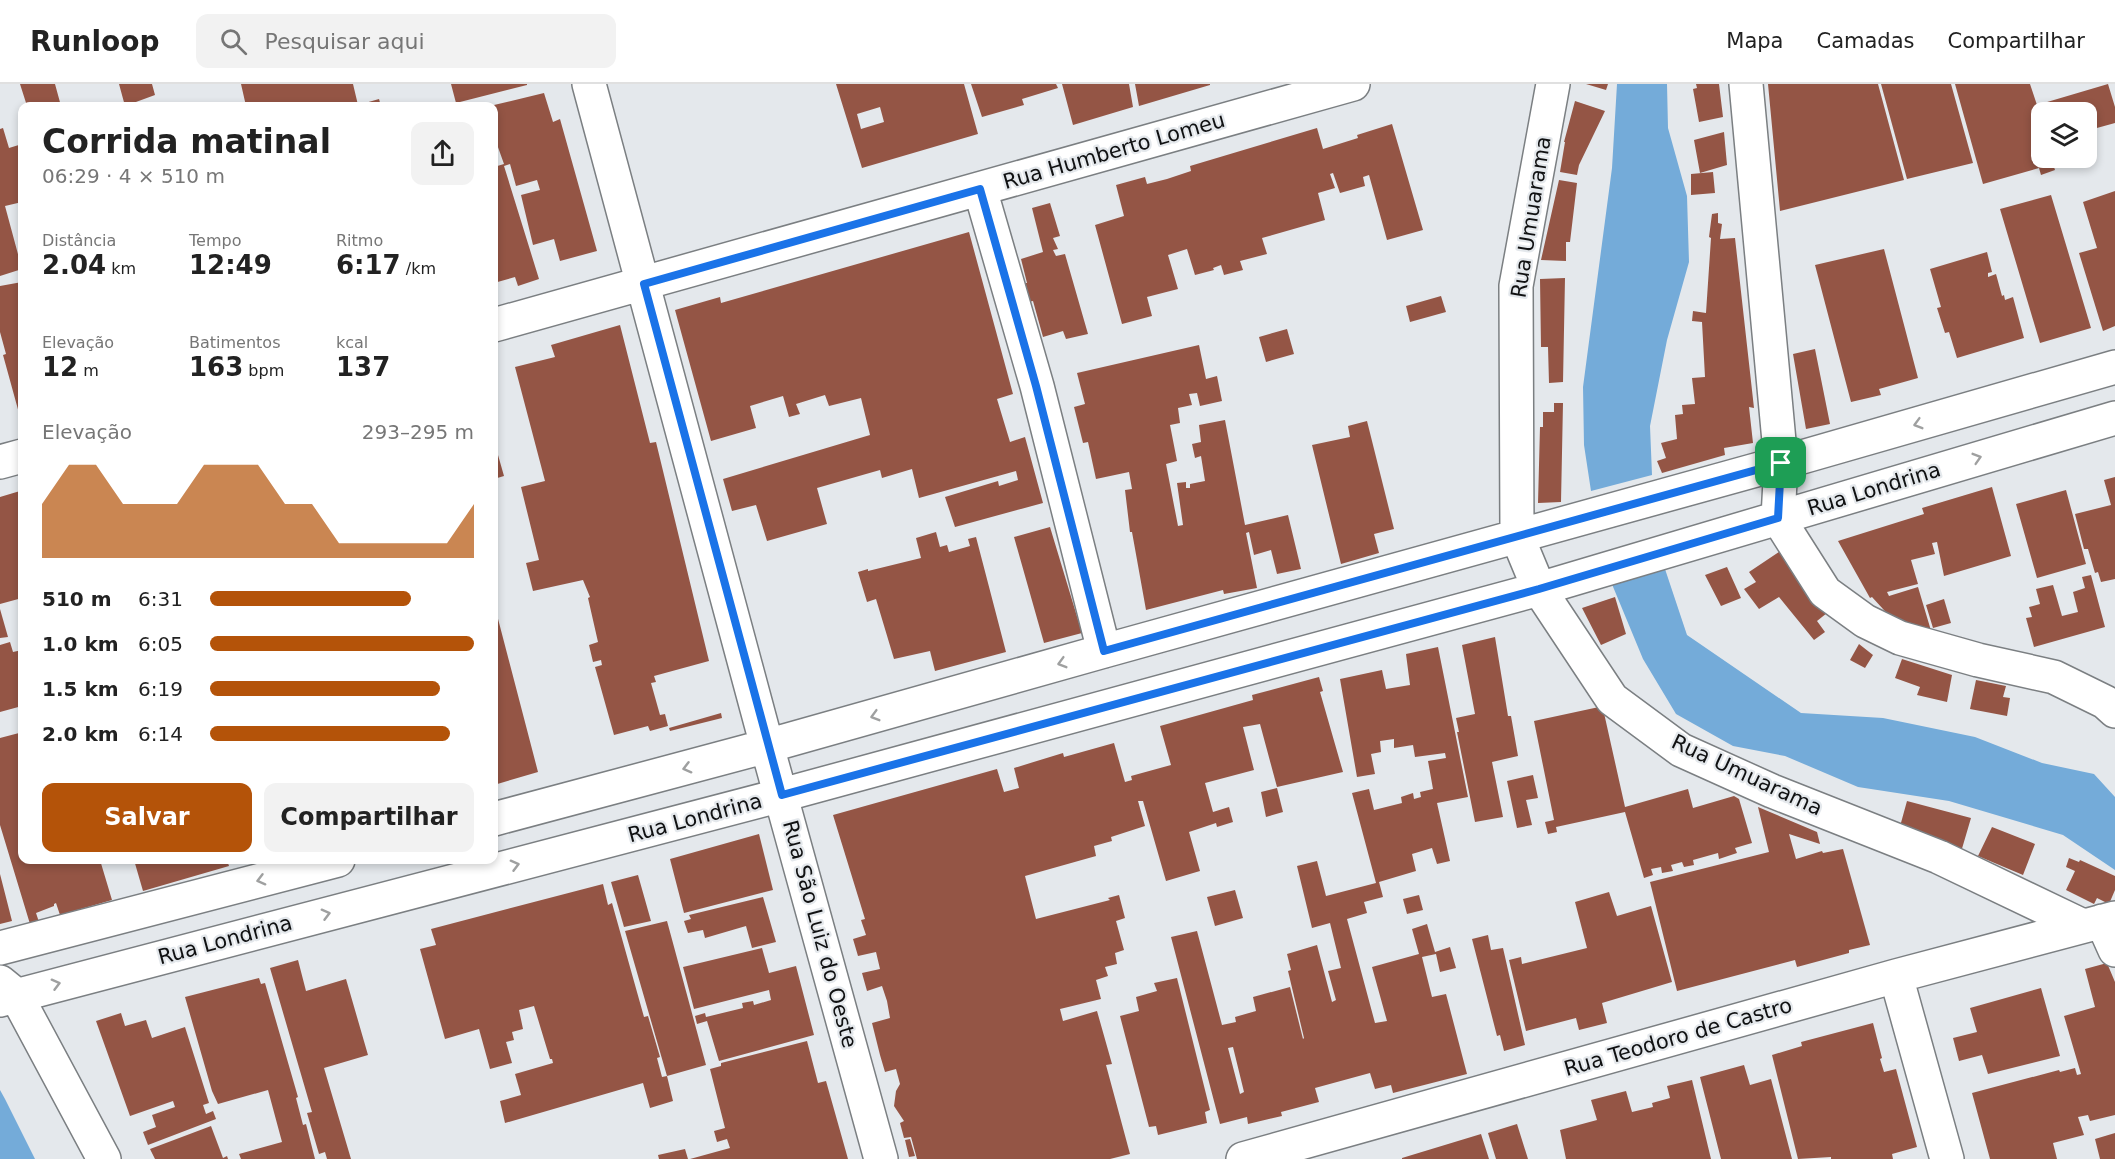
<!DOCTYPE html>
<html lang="pt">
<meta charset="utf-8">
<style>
:root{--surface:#fff;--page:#f2f2f2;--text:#222;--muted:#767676;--line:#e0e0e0;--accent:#b45309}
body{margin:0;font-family:"DejaVu Sans",sans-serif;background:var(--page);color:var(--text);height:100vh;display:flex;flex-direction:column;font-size:22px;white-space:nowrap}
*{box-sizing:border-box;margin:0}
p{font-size:20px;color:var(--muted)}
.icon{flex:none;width:33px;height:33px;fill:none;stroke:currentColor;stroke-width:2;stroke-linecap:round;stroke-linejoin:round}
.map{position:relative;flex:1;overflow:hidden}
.side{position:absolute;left:18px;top:18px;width:480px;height:762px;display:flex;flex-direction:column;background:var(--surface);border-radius:12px;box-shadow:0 3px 9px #0003}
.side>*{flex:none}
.fabs{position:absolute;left:2031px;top:18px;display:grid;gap:12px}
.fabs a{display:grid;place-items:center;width:66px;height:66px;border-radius:12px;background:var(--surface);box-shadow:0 3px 9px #0003;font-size:30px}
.pin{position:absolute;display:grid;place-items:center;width:51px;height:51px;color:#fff;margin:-26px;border-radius:12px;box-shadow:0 3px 9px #0006}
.round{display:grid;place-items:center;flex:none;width:63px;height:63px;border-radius:12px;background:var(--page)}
.head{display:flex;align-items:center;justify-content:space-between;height:102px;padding:0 24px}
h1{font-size:33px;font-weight:800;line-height:45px}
.stats{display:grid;grid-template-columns:repeat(3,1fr);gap:9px;height:102px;padding:6px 24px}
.stats div{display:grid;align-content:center}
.stats b{font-size:26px;font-weight:800}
.stats small{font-size:16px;font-weight:400}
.stats p{font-size:16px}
.chart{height:168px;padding:12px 24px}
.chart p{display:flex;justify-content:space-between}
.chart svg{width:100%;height:108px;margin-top:6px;fill:var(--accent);opacity:.7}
.action{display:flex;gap:12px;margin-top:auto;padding:12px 24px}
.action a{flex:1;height:69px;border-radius:12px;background:var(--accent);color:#fff;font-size:24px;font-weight:800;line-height:69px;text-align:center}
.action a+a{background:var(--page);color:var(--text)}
ul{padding:0 24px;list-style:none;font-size:20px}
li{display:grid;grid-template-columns:96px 72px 1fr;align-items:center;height:45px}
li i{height:15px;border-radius:8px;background:var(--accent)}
header{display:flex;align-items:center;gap:36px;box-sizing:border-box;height:84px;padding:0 30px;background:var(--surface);border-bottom:2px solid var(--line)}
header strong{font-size:28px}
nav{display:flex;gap:33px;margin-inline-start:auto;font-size:21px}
.search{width:420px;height:54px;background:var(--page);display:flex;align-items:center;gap:15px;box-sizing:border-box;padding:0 21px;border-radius:12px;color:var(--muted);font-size:22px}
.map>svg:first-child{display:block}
</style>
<header>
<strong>Runloop</strong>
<div class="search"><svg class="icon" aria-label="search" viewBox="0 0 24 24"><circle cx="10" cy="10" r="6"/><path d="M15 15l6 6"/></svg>Pesquisar aqui</div>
<nav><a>Mapa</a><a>Camadas</a><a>Compartilhar</a></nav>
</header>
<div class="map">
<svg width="2115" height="1075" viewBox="0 0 2115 1075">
<rect width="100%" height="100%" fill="#e4e8ec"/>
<path fill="#74abd9" d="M1617 0H1667L1668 44 1687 112 1689 178 1667 256 1650 342 1652 391 1591 407 1584 361 1583 303 1612 84Z
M1663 479 1687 551 1801 629 1883 634 1975 653 2042 679 2094 690 2115 713V786L2063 751 1949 717 1858 703 1785 672 1733 662 1676 630 1643 575 1609 493Z
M0 1006 5 1015 35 1075H0Z"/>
<path fill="#945545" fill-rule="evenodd" d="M20 0H55L61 22H27Z
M119 0H152L155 11 125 22Z
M241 0H353L358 21 379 15 381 22H246Z
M451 0H527V1L456 19Z
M836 0H964L978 50 862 84ZM880 23 884 38 861 45 857 30Z
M971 0H1056L1058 4 1022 15 1024 21 982 33Z
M1062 0H1129L1133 23 1073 41Z
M1135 0H1210V1L1139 22Z
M1586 0H1608L1606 6Z
M1696 0H1719L1723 33 1699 38 1693 5 1697 4Z
M1768 0H1878L1904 96 1780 127Z
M1881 0H1951L1973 79 1907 95Z
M1955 0H2030L2037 21 2108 0 2115 23V39L2086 47V28H2042V74H2051L2055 86 2041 91 2039 84 1983 100Z
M544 9 553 38 560 35 597 167 560 177 554 155 533 161 521 111 540 106 537 96 516 102 510 80 504 82 539 195 518 202 515 193 494 199V83L504 80 494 52V21Z
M1575 17 1605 27 1579 81 1577 91 1560 88 1565 58H1564Z
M1392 40 1423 146 1387 156 1369 91 1363 93 1365 102 1340 109 1333 89 1330 90 1335 104 1318 109 1325 136 1262 154 1267 170 1240 177 1243 186 1224 191 1221 181 1213 184 1214 186 1195 191 1187 165 1168 171 1178 205 1147 213 1152 232 1122 240 1095 141 1124 132 1116 101 1145 93 1147 100 1167 95 1191 87 1190 82 1317 44 1323 65 1358 54 1357 51Z
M3 44 9 64 22 60V118L5 122 22 185 0 192V45Z
M1724 48 1727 81 1700 89 1694 56Z
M1713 88 1715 109 1691 111V90Z
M1559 96 1577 99 1570 158H1566V177L1541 176Z
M2115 107V242L2103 247 2079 169 2097 164 2083 118Z
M2051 111 2091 244 2040 259 2000 125Z
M1050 119 1060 152 1053 154 1058 165 1053 166 1056 172 1065 170 1088 250 1066 255 1063 247 1043 253 1033 217 1028 218 1023 199H1027L1021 175 1043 168 1032 124Z
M1718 129V139L1722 140 1720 155 1735 154 1754 324 1749 323 1753 359 1724 364 1725 371 1662 389 1657 377 1666 374 1661 359 1677 355 1675 331 1683 330 1682 321 1695 320 1692 294 1705 293 1702 238 1692 237 1693 227 1706 229 1711 154 1709 153 1712 130Z
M969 148 1013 310 997 315 1010 358 1025 353 1043 419 955 443 945 413 998 397 999 402 1018 396 1016 387 919 414 912 385 882 394 880 386 817 404 827 440 767 457 756 421 732 427 723 395 870 351 861 314 829 322 825 311 796 320 800 330 789 333 783 312 750 322 756 344 711 357 675 226 720 213 721 219Z
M1884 165 1918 294 1879 305 1881 311 1851 318 1815 181Z
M1987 168 1992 188 1988 189V193L1996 190 2002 212 2004 211 2005 216 2013 213 2024 254 1957 274 1949 248 1945 249 1937 224 1941 223 1930 185Z
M1565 194 1563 298 1549 299 1548 263H1541L1540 195Z
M22 198V340L3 271 6 270 0 248V202Z
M1441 212 1446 228 1410 238 1406 222Z
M620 241 650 359 656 358 709 577 654 592 656 598 651 599 660 631 665 630 668 642 650 647 648 642 614 651 595 583 602 581 601 576 593 578 589 561 598 558 588 514 590 513 583 496 533 507 526 479 539 476 521 403 545 397 515 283 555 273 551 261Z
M1287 245 1294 270 1266 278 1259 253Z
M1199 261 1206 295 1217 292 1222 317 1200 322 1197 309 1189 310 1192 321 1178 324 1180 339 1170 341 1177 377 1166 380 1178 442 1183 441 1177 399 1186 398V404H1190V400L1205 397 1201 372 1195 374 1192 360 1201 358 1199 341 1225 336 1245 441 1288 431 1301 485 1277 490 1271 466 1254 471 1249 448 1246 449 1257 504 1224 510 1223 506 1146 526 1132 448H1130L1125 406 1132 405 1129 388 1096 395 1088 358 1083 359 1074 323 1085 320 1077 289Z
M1815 265 1830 340 1806 345 1793 270Z
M1554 319H1563L1561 418 1538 419 1540 343H1543V328H1554Z
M1367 337 1394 445 1374 450 1379 469 1341 480 1312 361 1350 353 1348 342Z
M494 357 504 392 494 395Z
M2115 393V495L2101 498 2098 488 2095 489 2088 465H2084L2075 430 2111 421 2104 396Z
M1992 403 2011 472 1944 492 1937 458 1932 459 1935 470 1911 476 1918 500 1887 508 1889 512 1918 503 1932 550 1903 542 1899 534 1894 537 1872 513 1870 514 1838 457 1924 430 1922 424Z
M2066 406 2086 480 2037 494 2016 420Z
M20 407V410L22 409V514L0 520V413Z
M1050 443 1082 549 1044 559 1014 453Z
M936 448 940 463 947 461 949 468 970 462 968 455 976 453 1006 568 935 587 930 567 894 575 876 515 867 518 858 488 868 485V487L921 474 916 454Z
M1782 466 1827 529 1817 537 1825 548 1814 556 1779 513 1759 525 1744 505 1756 498 1749 488Z
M1727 483 1741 514 1721 522 1705 491Z
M2091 491 2105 543 2034 563 2026 534 2032 533 2029 523 2040 520 2036 505 2053 501 2062 532 2078 528 2073 508 2085 504 2082 493Z
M1615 513 1626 550 1601 561 1582 524Z
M1944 515 1951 539 1933 544 1926 521Z
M0 525 8 553 0 554Z
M497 531 538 688 494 701V532Z
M1495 553 1508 632H1511L1518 672 1492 678 1503 733 1475 738 1457 648H1459L1456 634 1475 630 1462 561Z
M10 558 13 568 22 566V622L0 628V561Z
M1859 560 1873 571 1865 584 1850 576Z
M1438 563 1468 713 1437 719 1450 777 1437 780 1432 764 1412 770 1416 787 1379 798 1383 813 1364 818 1367 829 1347 835 1375 939 1387 937 1372 883 1419 870 1412 845 1427 840 1435 868 1450 863 1456 884 1440 888 1436 870 1422 873 1432 913 1446 910 1467 990 1393 1009 1391 1001 1375 1005 1370 989 1315 1004 1319 1018 1281 1028 1282 1032 1248 1040 1247 1033 1220 1040 1171 853 1197 847 1222 941 1236 938 1235 933 1256 927 1253 913 1290 903 1303 955 1304 954 1288 887 1291 886 1287 870 1317 861 1332 918 1336 916 1328 887 1341 884 1330 839 1312 844 1297 782 1317 777 1326 812 1376 799 1352 709 1369 705 1374 726 1402 719 1401 713 1413 709 1414 715 1421 713 1420 708 1433 705 1428 677 1446 674 1445 669 1415 673 1413 661 1394 664V655L1380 657 1381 668 1371 670 1375 690 1357 693 1340 595 1382 586 1386 605 1410 601 1406 570ZM1233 963 1244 1008 1240 1010 1228 964Z
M1902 575 1952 591 1947 618 1917 611 1920 603 1895 594Z
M1319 593 1323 607 1320 608 1343 688 1277 703 1260 640 1243 643 1254 686 1205 699 1213 728 1229 723 1233 738 1217 743 1216 739 1189 748 1200 787 1166 797 1143 717H1138L1145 742 1111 753 1112 757 1094 762 1096 772 1025 792 1036 835 1110 816 1108 814 1119 811 1125 834 1116 837 1124 866 1115 869 1117 880 1105 883 1108 892 1096 896 1101 915 1060 925 1063 937 1097 927 1112 980 1106 981 1130 1070 1110 1075H917L911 1053 904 1054 900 1039 904 1037 894 1022 896 1007 900 1000 896 985 885 988 880 971 872 939 890 934 887 917 882 902 867 907 862 889 880 885 876 868 858 872 853 855 866 851 861 836 865 835 833 731 997 685 1004 708 1019 704 1014 684 1063 669 1064 673 1114 659 1125 698 1132 696 1131 692 1171 681 1160 642 1253 616 1252 611Z
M1976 596 2006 602 2003 613 2010 614 2007 632 1970 625Z
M1599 623 1604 629 1625 723 1688 705 1693 724 1734 712 1739 715 1752 759 1735 764 1737 769 1719 775 1718 769 1693 776 1694 781 1684 783 1682 778 1671 781 1673 787 1662 789 1661 783 1651 785 1653 791 1644 794 1625 728 1556 743 1557 748 1548 750 1545 738 1554 736 1534 637Z
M721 629 722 634 670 647 669 644Z
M19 649 22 658V776H100L112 816 60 831 56 819 54 820V822L36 829 39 838 30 840 0 741V654Z
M1533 691 1538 714 1526 716 1532 741 1517 744 1507 697Z
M1277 704 1283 728 1266 733 1261 708Z
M1907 717 1971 734 1961 768 1899 746Z
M1758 723 1817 748 1820 760 1789 750 1796 775 1822 767 1823 769 1843 765 1870 861 1849 866V869L1797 883 1795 876 1677 907 1650 798 1769 768Z
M1992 743 2035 760 2023 791 1978 772Z
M759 750 773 806 684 829 670 775Z
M2069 774 2079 778 2080 776 2115 792V806L2109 820 2097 814 2094 820 2066 806 2075 787 2066 783Z
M134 776H227L229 782 143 807Z
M0 790 12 837 0 840Z
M638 791 651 837 624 843 611 798Z
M603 800 608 821 612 819 644 933 648 932 660 973 657 974 662 993 667 992 673 1017 650 1024 643 999 505 1039 500 1017 521 1011 515 990 553 979 552 975H550L534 922 519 926 523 945 512 948 514 956 506 958 512 979 490 985 479 945 445 955 420 865 436 861 431 845Z
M1235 806 1243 834 1215 842 1207 813Z
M1609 808 1617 832 1651 822 1672 898 1602 919 1607 939 1579 946 1576 934 1526 947 1509 876 1521 873 1522 880 1587 864 1575 818Z
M1419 811 1423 826 1407 830 1403 815Z
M763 813 776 858 752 864 746 842 705 854 703 846 688 849 684 837 691 835 689 831Z
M667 837 706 981 667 992 625 847Z
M1488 851 1491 866 1503 864 1525 961 1504 967 1500 951 1497 952 1472 855Z
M762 864 769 889 796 882 814 951 719 977 707 937 697 940 695 932 705 929 706 933 743 924 742 919 753 917 754 921 771 916 769 906 694 925 683 883Z
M298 876 306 907 346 895 368 971 324 984 351 1075H327L325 1068 319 1070 307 1029 312 1028 270 884Z
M2107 879 2115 898V1031L2090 1037 2088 1031 2078 1033 2084 1051 2053 1059 2057 1075H1990L1972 1009 2059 986 2060 988 2075 984 2077 991 2081 990 2064 932 2095 923 2085 885Z
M259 894 261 900 265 899 298 1013 296 1014 303 1041 306 1040 315 1075H241L239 1070 282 1058 268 1006 218 1020 212 1007 185 913Z
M1177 894 1210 1026 1205 1028 1207 1039 1158 1051 1156 1042 1149 1043 1120 932 1139 927 1136 913 1157 907 1154 899Z
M2041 904 2060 972 1988 990 1982 971 1959 977 1953 954 1977 948 1970 924Z
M121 929 125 942 146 936 152 954 185 943 209 1019 203 1021 206 1030 213 1027 216 1035 148 1061 143 1048 156 1043 152 1031 175 1023 173 1017 130 1032 96 937Z
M1873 939 1882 974 1880 975 1884 988 1896 985 1917 1063 1892 1070 1893 1075H1831V1073L1798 1075 1772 971 1802 962 1801 958Z
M807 957 818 999 826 997 848 1075H690L730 1064 727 1055 717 1058 714 1047 725 1044 710 985 721 982V979Z
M1744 981 1750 1001 1771 995 1792 1075H1721L1700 993Z
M1692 996 1711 1075H1566L1560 1046 1597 1036 1591 1016 1626 1007 1632 1028 1653 1023 1652 1019 1670 1014 1667 1002Z
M1517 1040 1528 1075H1496L1488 1049Z
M211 1042 223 1074 227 1072 228 1075H155L150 1065Z
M2115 1049V1075H2100L2095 1055Z
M1481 1050 1489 1075H1402V1074Z
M910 1055 915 1072 909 1073 905 1056Z
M685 1065 688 1075H659L658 1071Z"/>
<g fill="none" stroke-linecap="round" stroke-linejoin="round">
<defs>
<path id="minor" d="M589 0 767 662 881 1075
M1553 0 1516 202 1517 452 1539 505 1612 615 1681 666 1772 707 1939 773 2083 842
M1746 0 1781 379 1778 434 1825 508 1865 537 1900 554 1978 576 2054 593 2105 618 2115 627
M980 105 1037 302 1104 567
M494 241 1353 0
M0 378 22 372
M494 735 767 662 1104 567 1781 379 2115 283
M2102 837 2115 866
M0 864 338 776
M1896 892 1947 1075
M0 898 16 911 104 1075
M0 916 782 711 1539 505 2115 334
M1243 1075 1896 892 2115 834"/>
</defs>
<use href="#minor" stroke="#7b7f82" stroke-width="36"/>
<use href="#minor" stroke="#fff" stroke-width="33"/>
</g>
<defs><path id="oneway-chevron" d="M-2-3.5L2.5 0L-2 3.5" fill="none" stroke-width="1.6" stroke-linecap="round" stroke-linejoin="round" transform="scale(1.5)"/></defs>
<g stroke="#9fa0a0">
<use href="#oneway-chevron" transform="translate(1918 340) rotate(164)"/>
<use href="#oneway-chevron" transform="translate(1977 374) rotate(-17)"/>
<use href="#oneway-chevron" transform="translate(1062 579) rotate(164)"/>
<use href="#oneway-chevron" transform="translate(875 632) rotate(164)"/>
<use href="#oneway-chevron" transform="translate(687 684) rotate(165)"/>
<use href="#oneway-chevron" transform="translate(515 781) rotate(-15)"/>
<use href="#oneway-chevron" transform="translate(261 796) rotate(165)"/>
<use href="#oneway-chevron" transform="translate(326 830) rotate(-15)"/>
<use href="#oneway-chevron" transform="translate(56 900) rotate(-15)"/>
</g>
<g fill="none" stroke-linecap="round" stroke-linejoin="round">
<defs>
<path id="route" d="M980 105 1036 302 1104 567 1781 379 1778 434 1539 505 782 711 644 200Z"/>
</defs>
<use href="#route" stroke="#fff" stroke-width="12"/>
<use href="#route" stroke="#1a73e8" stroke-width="8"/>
</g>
<g text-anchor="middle" stroke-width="4.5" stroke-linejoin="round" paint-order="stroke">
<g font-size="21" fill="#101112" stroke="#e4e8ec">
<text transform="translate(1114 67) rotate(-16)" y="7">Rua Humberto Lomeu</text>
<text transform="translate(1531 133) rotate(-81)" y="7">Rua Umuarama</text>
<text transform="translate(1874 405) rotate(-17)" y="7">Rua Londrina</text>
<text transform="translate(1747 691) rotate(25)" y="7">Rua Umuarama</text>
<text transform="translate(695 734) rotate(-15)" y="7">Rua Londrina</text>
<text transform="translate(820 850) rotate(75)" y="7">Rua São Luiz do Oeste</text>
<text transform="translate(225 856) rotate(-15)" y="7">Rua Londrina</text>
<text transform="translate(1678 953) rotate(-16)" y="7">Rua Teodoro de Castro</text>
</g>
</g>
</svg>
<div class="fabs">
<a><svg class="icon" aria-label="layers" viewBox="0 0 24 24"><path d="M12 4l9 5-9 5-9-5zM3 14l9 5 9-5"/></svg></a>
</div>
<div class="pin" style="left:1781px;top:379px;background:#1e9e55"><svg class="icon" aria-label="arrive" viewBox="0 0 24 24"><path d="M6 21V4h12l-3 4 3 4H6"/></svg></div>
<section class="side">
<div class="head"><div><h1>Corrida matinal</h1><p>06:29 · 4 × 510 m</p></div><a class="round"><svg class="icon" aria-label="share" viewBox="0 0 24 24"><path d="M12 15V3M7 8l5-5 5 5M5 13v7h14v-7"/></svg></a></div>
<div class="stats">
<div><p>Distância</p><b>2.04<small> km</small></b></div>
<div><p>Tempo</p><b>12:49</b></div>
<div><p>Ritmo</p><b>6:17<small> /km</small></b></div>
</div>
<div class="stats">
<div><p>Elevação</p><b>12<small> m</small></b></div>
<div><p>Batimentos</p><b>163<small> bpm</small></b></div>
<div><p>kcal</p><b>137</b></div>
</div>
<div class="chart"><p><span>Elevação</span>293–295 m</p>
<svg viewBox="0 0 160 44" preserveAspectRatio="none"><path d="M0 44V22L10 6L20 6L30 22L40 22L50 22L60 6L70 6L80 6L90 22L100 22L110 38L120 38L130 38L140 38L150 38L160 22V44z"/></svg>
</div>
<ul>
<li><b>510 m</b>6:31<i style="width:76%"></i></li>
<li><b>1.0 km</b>6:05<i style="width:100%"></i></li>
<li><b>1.5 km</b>6:19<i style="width:87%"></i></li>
<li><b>2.0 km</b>6:14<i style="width:91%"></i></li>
</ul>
<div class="action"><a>Salvar</a><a>Compartilhar</a></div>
</section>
</div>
